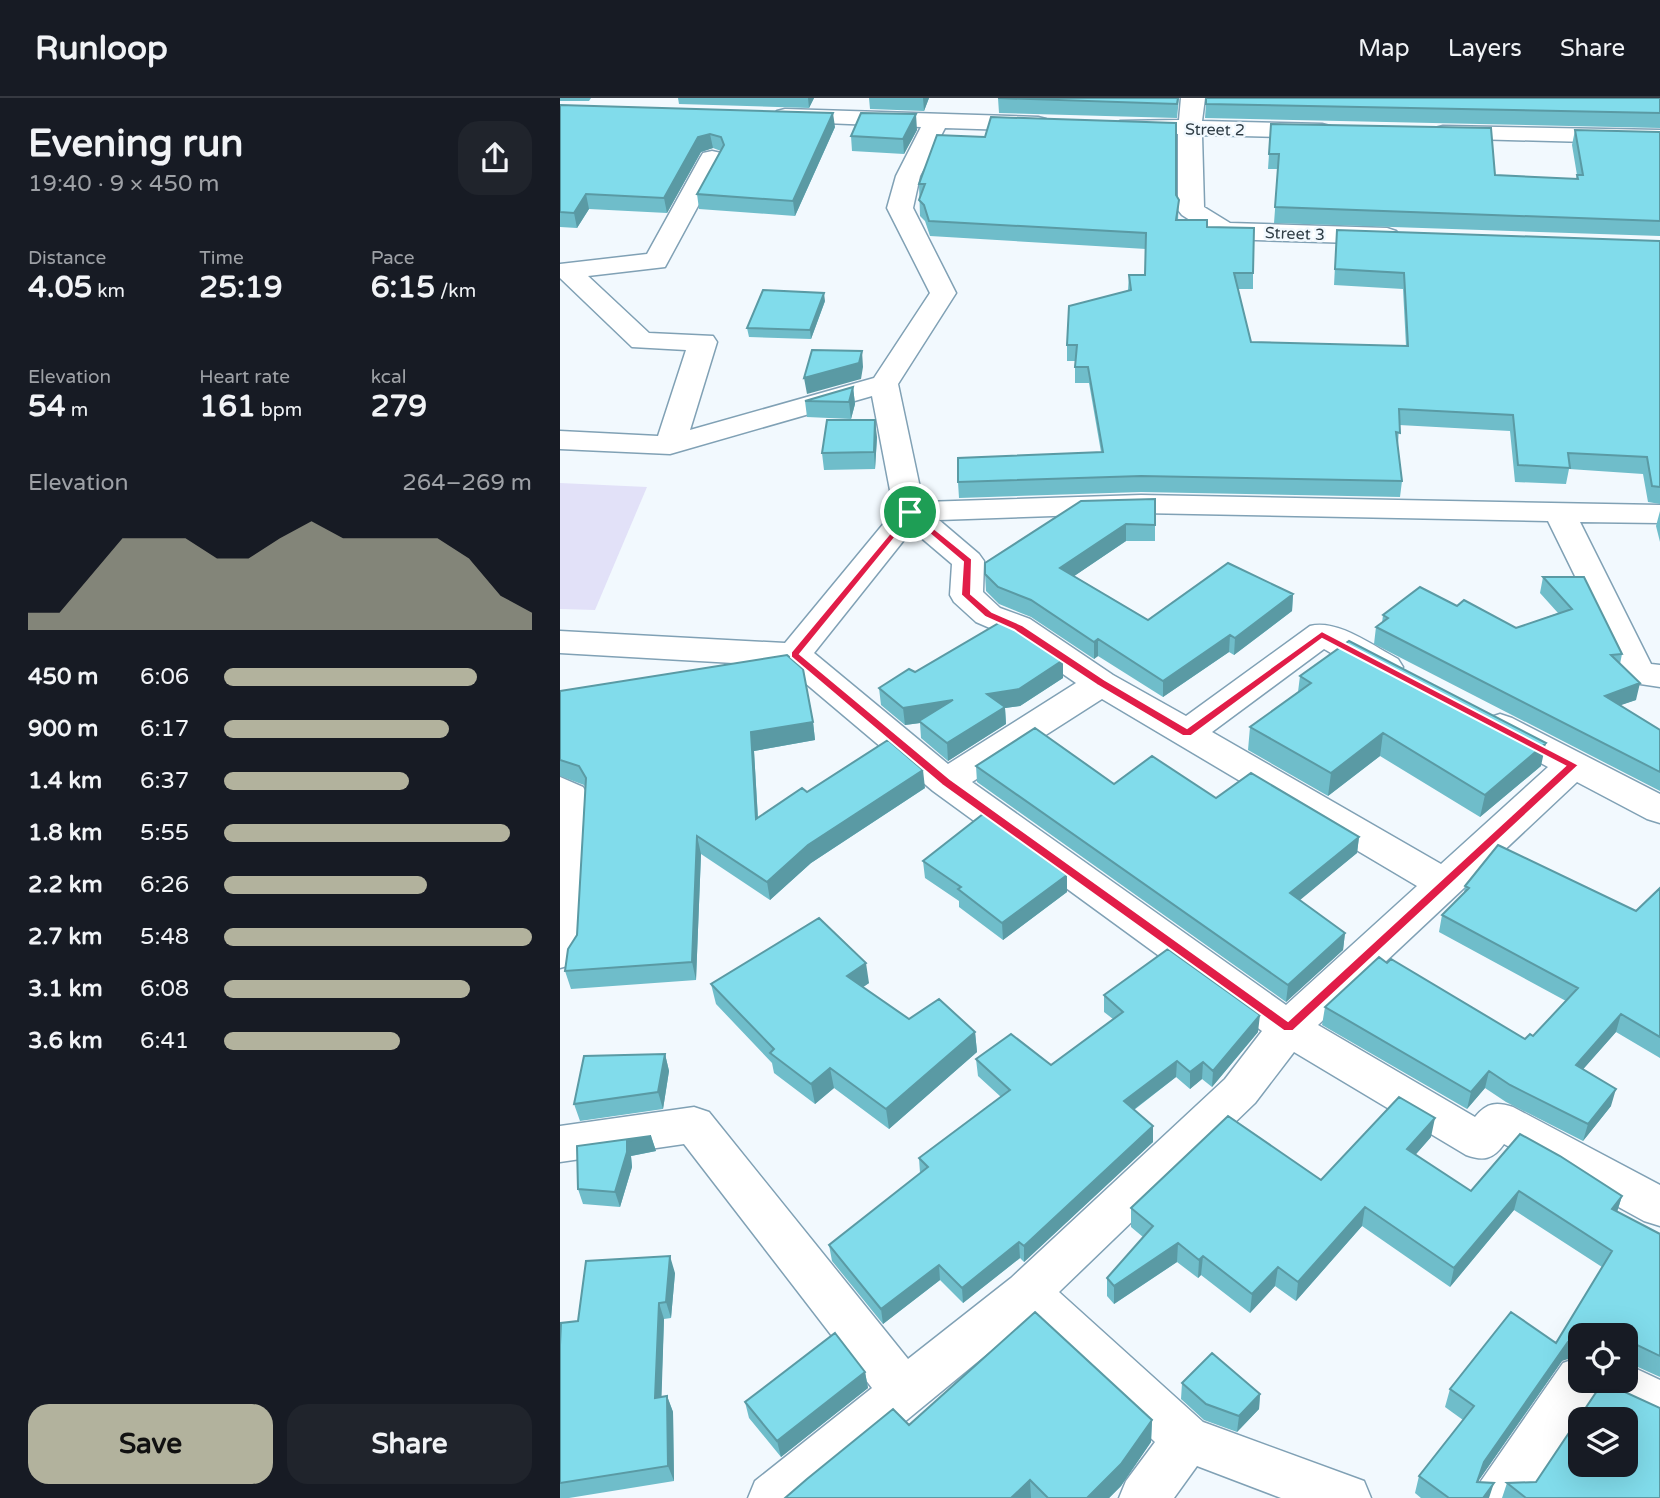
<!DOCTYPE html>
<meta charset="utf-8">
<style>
:root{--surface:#171b24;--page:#20242c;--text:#f1f3f6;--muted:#9ea1a6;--line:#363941;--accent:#b2b29d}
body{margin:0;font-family:"Varela Round",sans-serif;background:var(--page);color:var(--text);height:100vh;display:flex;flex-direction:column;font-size:26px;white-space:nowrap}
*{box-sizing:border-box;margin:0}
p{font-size:23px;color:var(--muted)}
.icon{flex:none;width:38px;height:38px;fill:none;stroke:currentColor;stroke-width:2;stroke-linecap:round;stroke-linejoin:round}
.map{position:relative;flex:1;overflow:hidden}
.drawer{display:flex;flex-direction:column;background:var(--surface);width:560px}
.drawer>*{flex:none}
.buttons{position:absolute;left:1008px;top:1225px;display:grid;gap:14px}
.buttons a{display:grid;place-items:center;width:70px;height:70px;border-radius:14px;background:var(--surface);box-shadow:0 7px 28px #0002;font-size:35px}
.pin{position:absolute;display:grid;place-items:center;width:60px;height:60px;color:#fff;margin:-30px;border:4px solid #fff;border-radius:50%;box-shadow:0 2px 7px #0007}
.round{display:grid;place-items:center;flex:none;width:74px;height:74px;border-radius:21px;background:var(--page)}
.head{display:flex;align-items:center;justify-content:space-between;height:119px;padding:0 28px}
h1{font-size:38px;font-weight:700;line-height:52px}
.stats{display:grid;grid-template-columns:repeat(3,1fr);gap:10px;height:119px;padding:7px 28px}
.stats div{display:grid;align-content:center}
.stats b{font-size:30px;font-weight:700}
.stats small{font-size:19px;font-weight:400}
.stats p{font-size:19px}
.chart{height:196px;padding:14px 28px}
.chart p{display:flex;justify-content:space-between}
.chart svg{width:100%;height:126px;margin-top:7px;fill:var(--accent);opacity:.7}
.cta{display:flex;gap:14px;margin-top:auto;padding:14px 28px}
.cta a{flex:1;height:80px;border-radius:21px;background:var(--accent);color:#111;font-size:28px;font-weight:700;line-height:80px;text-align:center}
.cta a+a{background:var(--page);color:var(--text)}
ul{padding:0 28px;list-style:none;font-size:23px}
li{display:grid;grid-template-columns:112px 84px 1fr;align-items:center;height:52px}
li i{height:18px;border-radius:9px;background:var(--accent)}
header{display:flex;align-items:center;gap:42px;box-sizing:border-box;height:98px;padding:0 35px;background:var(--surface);border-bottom:2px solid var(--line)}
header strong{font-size:33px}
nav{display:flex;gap:38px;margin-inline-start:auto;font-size:24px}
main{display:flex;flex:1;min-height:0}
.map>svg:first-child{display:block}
</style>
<header>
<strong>Runloop</strong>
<nav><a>Map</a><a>Layers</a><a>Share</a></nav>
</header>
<main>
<section class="drawer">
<div class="head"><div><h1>Evening run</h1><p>19:40 · 9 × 450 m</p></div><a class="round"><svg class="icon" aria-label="share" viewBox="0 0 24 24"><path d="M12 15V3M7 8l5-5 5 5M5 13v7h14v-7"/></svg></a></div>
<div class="stats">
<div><p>Distance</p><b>4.05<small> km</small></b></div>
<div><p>Time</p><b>25:19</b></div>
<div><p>Pace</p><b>6:15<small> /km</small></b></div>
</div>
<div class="stats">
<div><p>Elevation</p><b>54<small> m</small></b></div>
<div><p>Heart rate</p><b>161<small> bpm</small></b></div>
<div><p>kcal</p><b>279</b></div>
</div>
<div class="chart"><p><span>Elevation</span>264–269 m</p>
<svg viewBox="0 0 160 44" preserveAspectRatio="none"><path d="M0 44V38L10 38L20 25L30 12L40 12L50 12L60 19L70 19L80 12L90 6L100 12L110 12L120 12L130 12L140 19L150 32L160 38V44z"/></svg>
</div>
<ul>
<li><b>450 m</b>6:06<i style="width:82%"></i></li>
<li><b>900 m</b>6:17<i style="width:73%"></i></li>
<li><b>1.4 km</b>6:37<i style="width:60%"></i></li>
<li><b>1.8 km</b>5:55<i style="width:93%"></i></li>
<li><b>2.2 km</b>6:26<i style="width:66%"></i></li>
<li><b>2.7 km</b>5:48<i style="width:100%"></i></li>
<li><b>3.1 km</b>6:08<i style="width:80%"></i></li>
<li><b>3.6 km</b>6:41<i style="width:57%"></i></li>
</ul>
<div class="cta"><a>Save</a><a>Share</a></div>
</section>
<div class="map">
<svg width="1100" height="1400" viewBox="0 0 1100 1400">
<rect width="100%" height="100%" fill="#f2f9fe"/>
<path fill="#e2e1f8" d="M0 385 87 389 35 512 0 511Z"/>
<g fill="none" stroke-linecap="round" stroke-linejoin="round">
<defs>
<path id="minor" d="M621 0H645L642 23 762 26 770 28 774 33 770 38 762 40 642 37 644 109 670 125 827 130 836 133 840 138 836 143 827 146 664 141 655 138 622 117 618 112V36L560 33 556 28 560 23 619 22Z
M225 11 478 19 486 21 490 26 486 31 478 33 385 30 360 78 353 110 396 195 338 286 363 404 581 397 1100 407V425L1020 424 1091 566 1100 567V589L1067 584 988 423 581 415 379 422 419 456 424 463 423 494 440 510 470 521 553 577 626 618 750 528C778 521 813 548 838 561L843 569 838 577C813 584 786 563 764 551L652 634 881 766 988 669 928 636 922 628 928 620 940 616 952 620 1100 696V725L1087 721 1017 684 758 927 915 1019C927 1004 937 1004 953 1009L1100 1087V1128L1084 1123 944 1046C933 1062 923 1063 906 1057L734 954 695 1005 499 1194 643 1324 804 1383 811 1400H721L637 1368 614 1400H559L566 1383 595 1344 466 1224 252 1400H188L195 1383 312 1290 124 1046 0 1064V1028L134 1009 149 1014 348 1261 451 1180 665 981 702 933 373 693 225 568 0 555V533L225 545 334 413 312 298 110 356 0 351V333L98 338 126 252 72 249 0 180V166L87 156 140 60 143 55 152 53 161 55 164 60 105 169 28 178 89 235 153 238 157 244 130 332 314 280 370 195 327 110 336 78 361 29 217 23 213 18 217 13ZM352 432 392 466 390 497 394 504 416 524 446 537 516 585 388 666 254 555ZM542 601 857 788 726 907 412 684Z
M883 28 1100 32V46L875 40 871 35 875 30Z
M0 679 23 689 28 698 20 855 14 866 0 870Z
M1020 1259V1283H1066V1266L1100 1282V1330L1035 1299 968 1400H914L921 1383 1003 1265Z"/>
</defs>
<use href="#minor" stroke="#80a1b5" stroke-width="3"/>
<use href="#minor" fill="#fff" fill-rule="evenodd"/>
</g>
<path fill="#6fbdca" d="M0 0H31L29 3H0Z
M118 0H254L249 10 119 6Z
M309 0H369L364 13 310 11Z
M438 0H619L617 20 439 15Z
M1100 0V30L645 20 646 6Z
M0 7 275 29 235 118 139 111 137 96 161 53 153 50 141 54 107 115 29 111 17 130 0 129Z
M711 26 935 77 1016 81 1017 77 1012 47 1015 32 1100 34V138L714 125 718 71H708Z
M357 32 344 56 292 53 291 38Z
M359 86 616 97 619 102 618 122 647 129 693 175V191H678L691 244 846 248 843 191 774 187 777 132 1100 143V406L1088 404 1083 376 1009 371 1006 386 955 384 950 333 839 327 838 348 842 383 840 399 581 394 399 400 398 384 541 354 529 285H515V263H507V247L568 192 569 177H585L586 151 370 138 365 123 360 118Z
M265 203 251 241 189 239 187 230Z
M293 289 295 306 291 321 247 319 245 303Z
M317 339 315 371 264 372 262 355Z
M521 403 595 427V443H566L514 478 588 522 733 496 732 513 674 557 669 554 603 599 538 558 534 561 471 519 439 506 426 493 425 476Z
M1100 413V444L1096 428Z
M983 479 1062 556 1060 566 1076 602 1060 607 1100 632V693L814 546 816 529 822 525 823 517 956 530 998 515 980 495Z
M355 574 503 580 460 608 445 610 446 626 388 663 361 640 360 625 345 627 321 607 319 590Z
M740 578 981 668 920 719 820 658 768 698 688 652 690 629 738 594Z
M0 593 253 624 255 642 194 653 198 720 247 694 365 690 251 765 210 802 141 756 136 882 11 891 5 873 17 837 25 689 24 687 0 678Z
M416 668 656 700 799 739 797 755 739 802 785 835 783 852 726 904 417 684Z
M363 763 507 794 443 842 399 809V803L365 780Z
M905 788 1076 813 1100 790V960L1056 934 1023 971 1051 1008 1023 1043 946 1004 925 990 907 1011 762 927 765 909 827 865 965 941 973 938 1006 903 879 834 882 817 904 795Z
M309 885 303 889 349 921 415 934 417 954 329 1031 274 990 255 1006 214 975 212 965 156 906 151 886Z
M544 897 698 934 652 989 642 981 630 991 616 979 574 1012 593 1044 464 1164 460 1160 403 1205 380 1182 323 1226 272 1163 269 1147 360 1075 359 1060 441 999 418 978 416 961 491 967 553 921 544 914Z
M105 956 109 973 103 1011 20 1023 14 1006Z
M960 1036 1062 1098 1057 1114 1100 1136V1279L1069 1265 1066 1274V1237H1020L919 1382 918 1384 929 1400H861L855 1395 859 1378 903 1322 885 1309 890 1291 996 1245 1042 1169 954 1112 890 1189 802 1128 736 1203 715 1188 690 1215 641 1177 638 1180 617 1164 554 1206 547 1198V1180L583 1139 571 1129V1110L761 1082 871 1039 855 1057 911 1093Z
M91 1038 96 1053 71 1058 72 1069 60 1109 23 1106 18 1091Z
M115 1175 111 1220 104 1221 101 1299 107 1298 113 1314 114 1383 9 1400H0V1247Z
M305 1274 308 1290 221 1359 189 1320 185 1304Z
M622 1285 700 1296 699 1311 677 1334 644 1322 621 1301Z
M592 1322 591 1344 561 1388 549 1400H225L349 1327Z
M976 1384 1100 1400H942L947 1385Z"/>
<path fill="#5a9aa4" d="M248 0H254L249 10Z
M363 0H369L364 13Z
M273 15 275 29 235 118 233 103Z
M356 16 357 32 344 56 343 41Z
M150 36 153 50 141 54 107 115 104 100 138 39Z
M26 96 29 111 17 130 14 115Z
M264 195 265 203 251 241 250 232Z
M302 253 303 269 301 281 247 296 244 280Z
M293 289 295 306 291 321 289 304Z
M315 322 317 339 315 371 314 354Z
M566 426V443L501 487 500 470Z
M733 496 732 513 674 557 675 540Z
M670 537 669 554 603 599V583Z
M538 541V558L534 561V544Z
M503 562V580L460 608 445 610 446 626 388 663 387 645 427 596Z
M1080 585 1076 602 1041 614 1045 598Z
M393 602 359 623 360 625 345 627 343 610Z
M253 624 255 642 194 653 199 740 196 721 191 634Z
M823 635 820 658 768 698 771 675Z
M986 645 981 668 920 719 925 697Z
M363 672 365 690 251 765 210 802 207 784 248 747Z
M137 738 141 756 136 882 132 864Z
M799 739 797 755 728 812 730 795Z
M507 777V794L443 842 442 825Z
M785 835 783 852 726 904 728 887Z
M306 865 309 885 290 898 287 878Z
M1061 916 1056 934 1011 985 1016 967Z
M700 917 698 934 652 989 653 973Z
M415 934 417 954 329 1031 326 1011Z
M105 956 109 973 103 1011 98 994Z
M617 963 616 979 564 1019V1003Z
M643 964 642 981 630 991V974Z
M270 970 274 990 255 1006 251 986Z
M929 973 925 990 907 1011 911 994Z
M1056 991 1051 1008 1023 1043 1028 1026Z
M875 1020 871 1039 843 1071 847 1051Z
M593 1028V1044L464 1164V1148Z
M91 1038 96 1053 71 1058 72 1069 60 1109 55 1094 67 1043Z
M959 1093 954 1112 890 1189 894 1170Z
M1062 1098 1056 1117 1052 1111Z
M805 1109 802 1128 736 1203 738 1184Z
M459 1144 460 1160 403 1205 402 1190Z
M618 1145 617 1164 554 1206V1188Z
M110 1158 115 1175 111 1220 106 1204Z
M643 1158 641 1177 638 1180 639 1162Z
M379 1167 380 1182 323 1226 321 1211Z
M718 1169 715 1188 690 1215 692 1196Z
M99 1205 104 1221 101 1316 95 1300Z
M1020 1241V1257L1002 1263 919 1382 912 1400 924 1364 1008 1244Z
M305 1274 308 1290 221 1359 217 1343Z
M700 1296 699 1311 677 1334 679 1318Z
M107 1298 113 1314 114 1383 108 1368Z
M592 1322 591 1344 561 1388 549 1400H527Z
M470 1382 471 1400H451Z
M934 1385 929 1400H923Z"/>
<path fill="#81dceb" stroke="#5a9aa4" stroke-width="2" fill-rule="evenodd" d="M438 0H618L617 6Z
M646 0H1100V15L646 6Z
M0 7 273 15 233 103 137 96 164 47 161 39 150 36 138 39 104 100 26 96 14 115 0 114Z
M301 15 356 16 343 41 291 38Z
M431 19 616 25V97L619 102 616 122H647V129L694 130 693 175H674L691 244 848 248 844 175 775 171 777 132 1100 143V389L1092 388 1087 359 1008 355 1010 370 958 367 953 317 839 311 840 335 836 334 842 383 581 378 398 384V360L543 354 528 269H515L517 247H507L509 208 571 192 569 177H585L586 135 369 123 364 107 359 102 365 86H359L377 37 425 39Z
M711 26 931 30 935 77 1018 81 1017 77H1023L1015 32 1100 34V123L715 109 719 56H709Z
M203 192 264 195 250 232 187 230Z
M252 252 302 253 299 265 244 280Z
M293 289 289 304 245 303Z
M267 322H315L314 354 262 355Z
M595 401V427L566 426 500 470 588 522 668 465 733 496 675 540 670 537 603 583 538 541 534 544 471 502 438 489 425 476V465L521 403Z
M983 479H1024L1062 556 1051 557 1080 585 1045 598 1100 632V674L816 529 828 520 823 517 860 489 897 508 904 502 956 530 1012 511Z
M444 522 503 562 459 591 427 596 445 609 387 645 359 623 393 602 343 610 319 590 349 571 355 574Z
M789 543 986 645 925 697 823 635 771 675 690 629 751 585 740 578Z
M227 557 243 571 253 624 191 634 196 721 242 690 247 694 328 642 363 672 248 747 207 784 137 738 132 864 5 873 8 851 17 837 26 680 19 668 0 662V593Z
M475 630 554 686 592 658 656 700 691 675 799 739 730 795 785 835 728 887 416 668Z
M423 716 507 777 442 825 398 791 401 789 363 763Z
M938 747 1076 813 1100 790V939L1061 916 1016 967 1056 991 1028 1026 950 987 929 973 911 994 765 909 819 859 827 865 831 861 965 941 970 936 973 938 1018 890 882 817 909 790 905 788Z
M259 820 306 865 287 878 349 921 379 901 415 934 326 1011 270 970 251 986 210 955 214 951 151 886Z
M608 851 700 917 653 973 643 964 630 974 617 963 564 1003 593 1028 464 1148 459 1144 402 1190 379 1167 321 1211 269 1147 368 1069 359 1060 450 992 416 961 451 936 491 967 563 914 544 897Z
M105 956 98 994 14 1006 24 958Z
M839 999 875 1020 847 1051 911 1093 960 1036 1000 1058 1062 1098 1052 1111 1100 1136V1258L1073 1245 1071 1262H1066V1237H1020V1241L1008 1244 924 1364 917 1384 934 1385 923 1400H889L859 1378 914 1308 890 1291 951 1214 996 1245 1052 1153 959 1093 894 1170 805 1109 738 1184 718 1169 692 1196 643 1158 639 1162 618 1145 554 1188 547 1180 593 1128 571 1110 668 1018 761 1082Z
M91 1038 67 1043V1054L55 1094 18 1091 17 1048Z
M110 1158 106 1204 99 1205 95 1300 107 1298 108 1368 0 1385V1247L1 1225 18 1223 26 1163Z
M475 1214 592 1322 561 1366 527 1400H488L470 1382 451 1400H225L247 1381 333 1311 349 1327Z
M275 1235 305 1274 217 1343 185 1304Z
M652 1255 700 1296 679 1318 646 1306 622 1285Z
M1043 1284 1100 1310V1400H966L947 1385 976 1384ZM1020 1321H1066V1367H1020Z"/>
<path fill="#e11d48" stroke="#fff" stroke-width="2" fill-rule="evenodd" d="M350 411 412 461 411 496 432 514 462 527 545 582 627 630 762 533 1019 667 733 933H724L382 687 231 559V554ZM351 420 403 464 401 497 425 519 454 532 537 587 623 638H631L762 541 1005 668 728 923 390 681 240 556Z"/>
<g text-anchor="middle" stroke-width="5" stroke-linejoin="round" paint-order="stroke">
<g font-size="16" fill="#2f3d45" stroke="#f2f9fe">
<text transform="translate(655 31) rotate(1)" y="6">Street 2</text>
<text transform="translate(735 135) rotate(2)" y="6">Street 3</text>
</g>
</g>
</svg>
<div class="buttons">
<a><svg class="icon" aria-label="locate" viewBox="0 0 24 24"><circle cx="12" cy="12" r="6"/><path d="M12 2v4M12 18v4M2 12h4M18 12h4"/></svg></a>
<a><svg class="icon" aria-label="layers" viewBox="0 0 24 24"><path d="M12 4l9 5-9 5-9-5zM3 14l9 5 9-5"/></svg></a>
</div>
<div class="pin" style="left:350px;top:414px;background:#1e9e55"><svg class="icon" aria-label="arrive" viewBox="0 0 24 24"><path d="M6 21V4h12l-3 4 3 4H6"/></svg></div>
</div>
</main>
